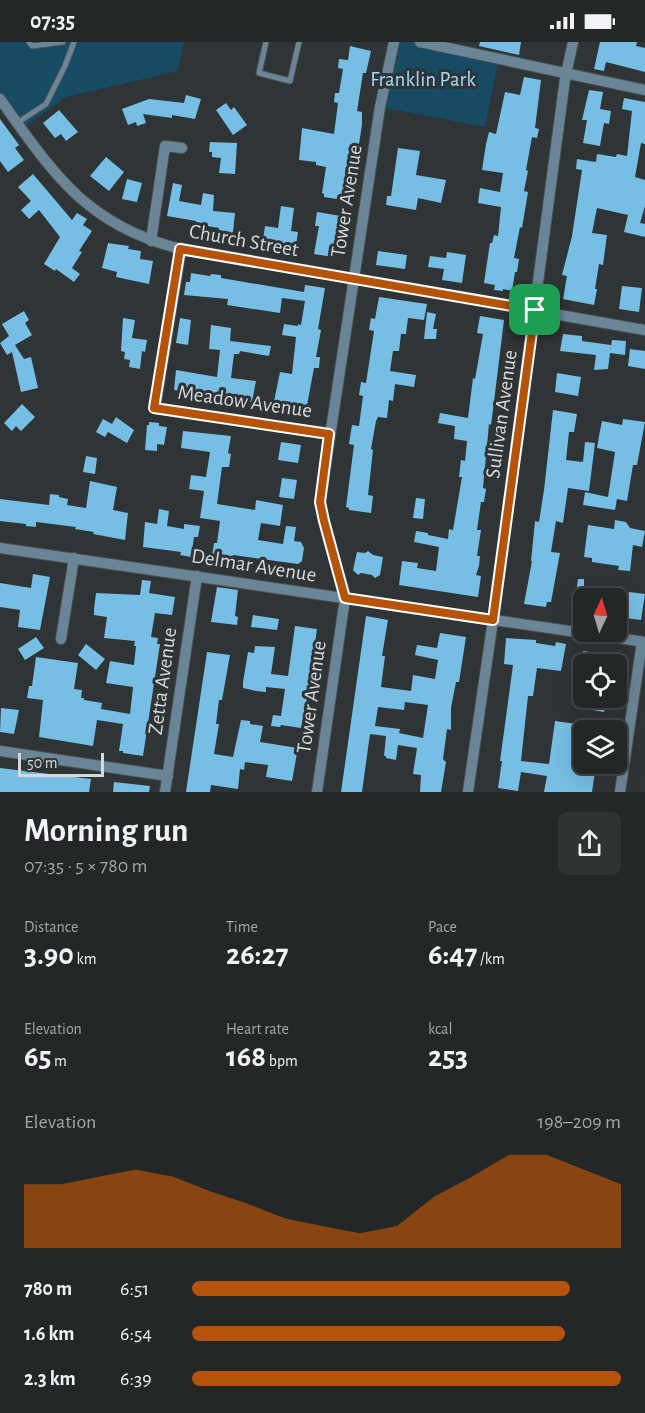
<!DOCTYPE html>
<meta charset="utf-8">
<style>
:root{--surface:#232728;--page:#2f3334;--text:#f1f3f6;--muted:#a3a5a8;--line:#404445;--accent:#b45309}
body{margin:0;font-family:"Alegreya Sans",sans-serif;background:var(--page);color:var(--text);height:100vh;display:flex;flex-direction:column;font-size:22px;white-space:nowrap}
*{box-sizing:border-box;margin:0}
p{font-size:20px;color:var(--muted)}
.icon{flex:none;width:33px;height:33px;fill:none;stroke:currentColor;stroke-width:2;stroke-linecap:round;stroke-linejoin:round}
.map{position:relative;height:750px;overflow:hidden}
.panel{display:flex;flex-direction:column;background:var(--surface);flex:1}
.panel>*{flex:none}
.needle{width:39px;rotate:4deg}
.buttons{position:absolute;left:573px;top:546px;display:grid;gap:12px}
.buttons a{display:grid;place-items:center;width:54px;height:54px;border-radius:9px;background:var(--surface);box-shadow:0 6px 24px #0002,0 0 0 2px var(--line);font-size:30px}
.scale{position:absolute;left:18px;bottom:15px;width:86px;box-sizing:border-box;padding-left:6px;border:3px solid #d6d9db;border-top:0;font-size:16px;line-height:21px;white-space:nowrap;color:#d6d9db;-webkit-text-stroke:4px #2f3436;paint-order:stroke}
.pin{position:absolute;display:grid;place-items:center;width:51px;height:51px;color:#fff;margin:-26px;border-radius:12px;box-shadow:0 3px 9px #0006}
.round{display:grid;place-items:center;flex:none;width:63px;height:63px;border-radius:9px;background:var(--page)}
.overview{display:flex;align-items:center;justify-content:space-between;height:102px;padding:0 24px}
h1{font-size:33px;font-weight:700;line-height:45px}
.metrics{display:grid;grid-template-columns:repeat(3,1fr);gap:9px;height:102px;padding:6px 24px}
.metrics div{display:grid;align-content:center}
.metrics b{font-size:30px;font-weight:700}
.metrics small{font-size:16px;font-weight:400}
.metrics p{font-size:16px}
.chart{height:168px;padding:12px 24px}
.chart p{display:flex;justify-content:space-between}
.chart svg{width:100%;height:108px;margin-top:6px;fill:var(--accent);opacity:.7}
ul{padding:0 24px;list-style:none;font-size:20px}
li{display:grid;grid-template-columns:96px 72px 1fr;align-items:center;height:45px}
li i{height:15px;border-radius:8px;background:var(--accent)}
.status{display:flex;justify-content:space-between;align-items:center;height:42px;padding:0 30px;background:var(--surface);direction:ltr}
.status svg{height:16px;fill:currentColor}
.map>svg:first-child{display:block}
</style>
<div class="status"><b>07:35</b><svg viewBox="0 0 49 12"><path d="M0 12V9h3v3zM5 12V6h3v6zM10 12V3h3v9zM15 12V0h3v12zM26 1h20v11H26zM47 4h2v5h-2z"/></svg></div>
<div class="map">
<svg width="645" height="750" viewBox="0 0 645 750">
<rect width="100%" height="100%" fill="#2f3436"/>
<path fill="#164b63" d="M0 0H184L178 29 66 55 22 87 0 57Z
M394 0H420L499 16 485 85 380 65Z"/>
<path fill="#76bee3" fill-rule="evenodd" d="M480 0H521L519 13 479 4Z
M600 0H637L636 4 645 6V30L606 20 604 29 594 27Z
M350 4 371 9 366 31H363L357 69 362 70V83L350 159 324 155V152L322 151 326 125 316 123V120L299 118 302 86 334 92 338 61 334 60 335 51H339L343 27 338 26 339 17 348 18Z
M524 35 541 38 535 86 539 87 537 96 532 95 526 128 528 129 524 149 528 150 522 186 520 185 514 216 519 217 517 230H515L512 249 503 247V249L494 248 495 243 484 241 490 201H492L494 193 498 194 501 165 478 161 480 146 500 150 503 131 482 128 486 102 489 90 496 92 505 50 520 53Z
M589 48 603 50 600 67 611 69 609 82 604 81 600 104 583 101 587 78H582Z
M186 53 201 57 195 77 172 73V76L143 72 146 81 137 84 136 80 128 83 122 67 149 57 184 61Z
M624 56 645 60V102L641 101 635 135 645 138V164L640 181 645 182V195L624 190 628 173 597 166 592 191 607 193 603 223 599 222 595 247H597L594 263 563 257 567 234 562 233 572 194 582 128 576 127 577 117 596 120 597 112 616 115 617 112 627 114 632 69 622 67Z
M226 61 231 68 234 65 247 83 233 93 216 68Z
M59 68 78 90 66 99 61 92 55 96 43 81Z
M0 77 19 103 15 106 24 118 8 130 0 119Z
M210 100 237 101 235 132 219 131 221 116 212 115V110H209Z
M398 106 420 109 416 133 446 138 441 161 418 156 416 168 386 163 387 154H391Z
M106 115 124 130 109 149 90 134Z
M33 132 72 178 77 171 87 177 83 183 92 189 79 209 82 210 72 226 80 232 74 240 56 227 55 229 44 222 60 195 39 168 29 177 21 168 31 159 18 145Z
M127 137 142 141 137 160 122 157Z
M173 141 182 143 179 159 201 163 203 151 214 153 213 169 235 171 233 191 219 190V186L196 182V179L167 174Z
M281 164 294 166 291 189 298 190 296 204 280 202V204L271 203V199L263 198 265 184 278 186Z
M317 170 347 175 345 184 338 183 333 215 314 212 319 184H315Z
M108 201 129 204 128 207 141 209 140 217 153 219 149 242 116 235 117 230 102 226Z
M378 209 407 213 405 227 376 223Z
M447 210 466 213 462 241 442 238 444 227 428 225 430 214 446 216Z
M191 231 210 234 211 232 221 233V236L304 250 305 243 325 246 318 287 321 288 316 315H320L319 326H314L305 374 272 369 280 330 292 332 296 295 282 293 284 282 298 284V282L301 283 305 259 282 256 280 271 227 263 228 257 184 253 186 240H190Z
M622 244 642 246 639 270 619 267Z
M379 255 427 262 424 278 408 276 406 292H401L399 309H393L390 329 416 333 414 345 395 342 393 359 389 358 387 376 378 375 376 379 371 407 373 408 368 453 373 454 371 471 349 468V466L346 465 354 403 349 402 352 383 359 384 363 354 359 353 361 340 366 341 374 289 369 288 371 276 375 277Z
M24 269 29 278 25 281 32 293 15 303 24 317 31 315 38 346 21 350 12 310 7 313 0 301 9 294 2 282Z
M427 270 436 272 433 287H437L436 297H424Z
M480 274 504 278 493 368 491 383 489 382 483 446 486 447 484 460H481L477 488H481L477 514H480L479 524 476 533 481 534 478 555 399 543 402 519 418 521 417 526 436 529 439 505 414 500 416 489 428 491V493L448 497 449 487 453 488 462 435H459L461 418 465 419 467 399 454 397 455 384 438 381 440 371 468 376 473 336 475 337 483 292 477 291Z
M123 276 135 278 132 296 147 298 145 310 142 309 140 327 129 325 130 318 124 317 125 310 121 309Z
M180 276 191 278 188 303 176 301Z
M211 283 231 286 230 299 271 304 269 314 240 309 239 312H234L231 336 256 339 252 360 174 348 176 328 217 335 220 308 209 307Z
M563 292 582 294V299L611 303 608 327 594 328 596 313 560 309Z
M612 298 626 299 625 313 610 311Z
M630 307 645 309V327L628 324Z
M557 331 581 335 578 354 555 350Z
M22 362 35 375 21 389 16 384 12 389 4 381Z
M553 368 577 372 574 390H569L566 418 583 420 585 400 595 401 589 449 568 446 563 481 556 479 551 510 560 511 551 560H547L546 565 524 562 532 519H531L535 479 539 480 544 448Z
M116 375 134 388 127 401 108 390 105 395 96 390 103 377 112 382Z
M623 377 645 380 637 423H633L627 459 617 457 615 468 583 463 585 450 608 455 615 410 597 406 599 394 602 379 622 383Z
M149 380 159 381V384L167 385 164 403 157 402V409L145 408 147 383H149Z
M183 389 231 394 228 411 231 412 229 425H222L217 462 255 468 256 458 283 463 280 484 261 481 258 498 283 502 286 484 296 485 294 499 301 500 304 506 302 519 298 522 233 513V516L225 515V517L212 515 214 501H217L220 479 200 476 204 449 189 447 191 433 206 435 210 410 181 406Z
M281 400 301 403 298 421 278 418Z
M86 414 97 416 95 432 83 430Z
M282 436 297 438 294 457 279 455Z
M90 439 117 445 113 468 128 471 125 498 93 492 94 490 75 487 76 485 36 480V485L26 484V482L0 479V457L49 463 50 452 59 453V455L68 457 67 463 86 466Z
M416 456 425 457 423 477 413 476Z
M159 467 169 469 167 484 184 487V482L200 484 198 495H194L191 515 180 513 181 510 143 505 145 480 157 482Z
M615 478 626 480 630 486 645 489 642 505 633 503 630 529 618 528 619 524 592 520V516L584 515 588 483 614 487Z
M368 509 373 513 383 515 380 533 375 536 372 533 361 531 358 533 353 528 357 510 365 511Z
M33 532 50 535 40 588 18 585 20 568 0 565V541L31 546Z
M578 537H584V569L574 567Z
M142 538 151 539 149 551 175 555 172 573 155 571 151 595 158 596 157 602H160L143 714 123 711V709H119L123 682 97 678 93 704 39 695 43 658 27 656 29 644H32L36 615 78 621 74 647 82 648 81 656H84V658L102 661 101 667 130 672 133 645 106 641 110 619 134 623 136 604H134L135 599 104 596 107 575 94 573V567L96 551 140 553Z
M217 545 238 548 235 574 238 575 237 583 211 580Z
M629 550 645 552 641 578 625 576Z
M253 573 279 577 277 588 251 585Z
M366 574 388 578 382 614H385L381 645 411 649 413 633 435 637 438 618 415 613 417 603 437 606 440 591 466 595 459 640H456L451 666V688L447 687 443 717 446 720 441 750H420L421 733 413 732 417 706 398 703 396 718 386 716V714H384L386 694 370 692 362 750H341ZM405 660 428 663 423 696 399 691 400 687 375 684 378 665 404 668Z
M295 584 317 587 308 653 301 686 281 683 280 685 271 684 273 673 281 674 285 647 266 645V650L256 649 243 646V640L248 610 254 611 255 604 275 605 271 632 288 634Z
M36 595 44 606 25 618 18 607Z
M506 596 536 598V601L555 604 556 600 566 602 561 629 537 626 533 654H528L521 719 549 722 555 679 584 683V722H596L592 750H544L547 734 521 730 518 749 498 746 502 719H500L513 623 504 622Z
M86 602 105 617 96 628 78 613Z
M583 609 609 613 608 622H581Z
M207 610 230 613 222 658H219L216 682H219L214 712 233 715 241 678 250 679V682L263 684 260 700 298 706 292 739 266 735 268 723 245 720 244 728 240 727 238 747 211 743 210 750H186Z
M576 656 606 660 604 670 574 665Z
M1 666 19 668 14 692 0 690Z
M0 726 91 737 89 750H0Z
M114 740 150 744 149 750H113Z"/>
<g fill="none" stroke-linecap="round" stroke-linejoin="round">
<defs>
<path id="lane" d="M29 0 32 4 63 0
M266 0 259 31 290 39 299 0
M17 81 46 62 65 24 74 0"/>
<path id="street" d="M420 0 645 48
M0 57C51 128 83 180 173 205L645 288
M151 199 165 104 182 106
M181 207 155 366 329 392
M0 506 645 600
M61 597 74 516
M0 709 168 734
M165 750 197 534
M317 750 345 556 324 479 320 460 380 65 394 0
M468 750 493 578 565 37 573 0
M620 750 642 600"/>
</defs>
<use href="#lane" stroke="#4d5254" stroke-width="7"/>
<use href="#street" stroke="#4d5254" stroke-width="12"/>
<use href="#lane" stroke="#6a8696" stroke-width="5"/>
<use href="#street" stroke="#6a8696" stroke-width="10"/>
</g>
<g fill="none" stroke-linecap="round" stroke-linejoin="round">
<defs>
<path id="route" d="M180 207 535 268 493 578 345 556 324 479 320 460 329 392 154 366Z"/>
</defs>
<use href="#route" stroke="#fff" stroke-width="12"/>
<use href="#route" stroke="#b45309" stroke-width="8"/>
</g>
<g text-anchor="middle" stroke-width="6" stroke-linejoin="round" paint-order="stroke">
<g font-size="21" fill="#a3dbfa" stroke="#2f3436">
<text x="423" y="44">Franklin Park</text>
</g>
<g font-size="21" fill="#d6d9db" stroke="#2f3436">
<text transform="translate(346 159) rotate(-81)" y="7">Tower Avenue</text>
<text transform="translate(244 198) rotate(10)" y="7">Church Street</text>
<text transform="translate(245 359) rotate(8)" y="7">Meadow Avenue</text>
<text transform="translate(501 372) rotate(-82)" y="7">Sullivan Avenue</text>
<text transform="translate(254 523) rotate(9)" y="7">Delmar Avenue</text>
<text transform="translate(162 639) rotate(-82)" y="7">Zetta Avenue</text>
<text transform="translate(311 655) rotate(-82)" y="7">Tower Avenue</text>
</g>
</g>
</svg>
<div class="buttons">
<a><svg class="needle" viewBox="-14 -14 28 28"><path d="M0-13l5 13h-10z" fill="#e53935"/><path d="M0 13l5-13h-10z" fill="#a3a5a8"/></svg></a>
<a><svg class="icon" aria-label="locate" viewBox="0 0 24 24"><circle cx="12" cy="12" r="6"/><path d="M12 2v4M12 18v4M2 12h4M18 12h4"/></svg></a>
<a><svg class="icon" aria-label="layers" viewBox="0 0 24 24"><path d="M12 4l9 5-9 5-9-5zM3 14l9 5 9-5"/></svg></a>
</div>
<div class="scale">50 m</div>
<div class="pin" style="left:535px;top:268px;background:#1e9e55"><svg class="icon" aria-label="arrive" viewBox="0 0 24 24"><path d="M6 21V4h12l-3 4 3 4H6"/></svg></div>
</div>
<section class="panel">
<div class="overview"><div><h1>Morning run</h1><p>07:35 · 5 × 780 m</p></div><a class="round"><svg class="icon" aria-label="share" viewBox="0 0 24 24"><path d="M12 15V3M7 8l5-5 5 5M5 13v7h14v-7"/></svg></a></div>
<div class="metrics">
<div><p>Distance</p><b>3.90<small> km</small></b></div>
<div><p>Time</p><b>26:27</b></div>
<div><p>Pace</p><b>6:47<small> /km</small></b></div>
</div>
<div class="metrics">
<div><p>Elevation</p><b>65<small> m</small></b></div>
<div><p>Heart rate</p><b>168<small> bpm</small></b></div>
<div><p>kcal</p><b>253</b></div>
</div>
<div class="chart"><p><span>Elevation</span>198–209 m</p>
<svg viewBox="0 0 160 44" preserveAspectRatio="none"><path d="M0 44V18L10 18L20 15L30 12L40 15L50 21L60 26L70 32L80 35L90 38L100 35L110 23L120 15L130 6L140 6L150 12L160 18V44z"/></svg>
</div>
<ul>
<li><b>780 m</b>6:51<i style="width:88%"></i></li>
<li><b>1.6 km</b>6:54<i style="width:87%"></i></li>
<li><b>2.3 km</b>6:39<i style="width:100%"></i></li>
</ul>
</section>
